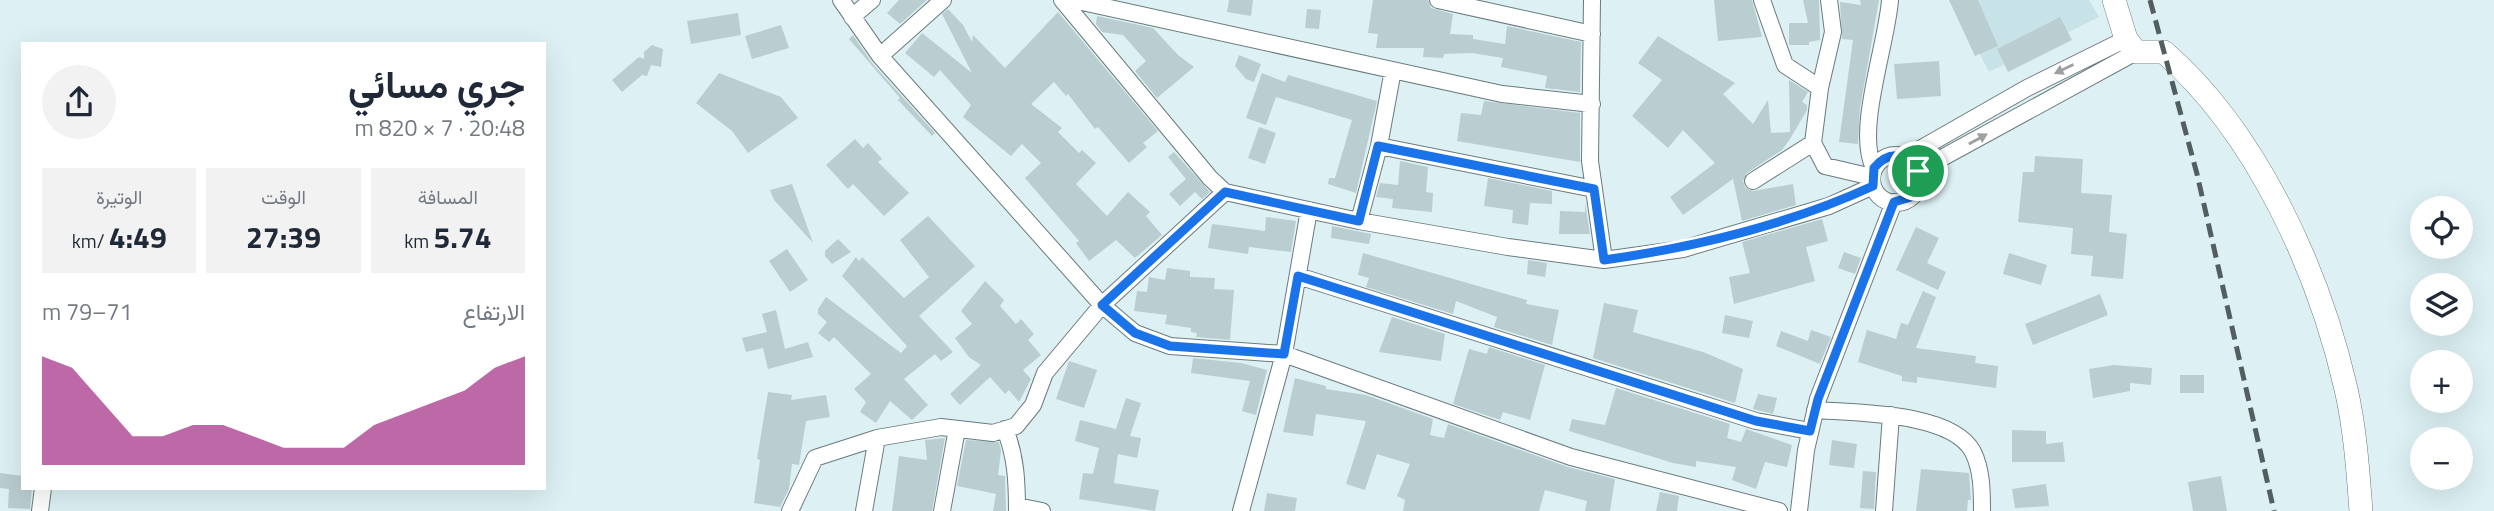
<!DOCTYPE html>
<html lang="ar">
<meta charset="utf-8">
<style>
:root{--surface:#fff;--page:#f2f2f3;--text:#1f2937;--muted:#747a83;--accent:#a32b82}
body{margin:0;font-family:"Titillium Web",Vazirmatn,sans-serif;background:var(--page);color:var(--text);direction:rtl;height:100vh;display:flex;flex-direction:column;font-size:26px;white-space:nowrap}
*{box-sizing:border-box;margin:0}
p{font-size:23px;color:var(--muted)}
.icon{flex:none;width:38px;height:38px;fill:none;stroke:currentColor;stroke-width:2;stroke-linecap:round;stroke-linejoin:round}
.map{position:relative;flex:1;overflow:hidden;direction:ltr}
.details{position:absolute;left:21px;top:42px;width:525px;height:448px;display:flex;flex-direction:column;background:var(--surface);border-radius:0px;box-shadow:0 7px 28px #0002;direction:rtl}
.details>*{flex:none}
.controls{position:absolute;left:2410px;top:196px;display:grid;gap:14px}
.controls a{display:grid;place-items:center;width:63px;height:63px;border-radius:50%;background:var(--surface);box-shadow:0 7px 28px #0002;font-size:35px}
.pin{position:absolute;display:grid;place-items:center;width:60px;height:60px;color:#fff;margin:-30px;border:4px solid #fff;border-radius:50%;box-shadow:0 2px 7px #0007}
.round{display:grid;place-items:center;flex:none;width:74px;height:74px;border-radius:37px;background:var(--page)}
.overview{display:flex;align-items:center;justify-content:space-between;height:119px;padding:0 21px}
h1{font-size:38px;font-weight:700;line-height:52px}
.metrics{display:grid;grid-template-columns:repeat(3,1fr);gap:10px;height:119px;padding:7px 21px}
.metrics div{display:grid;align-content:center;border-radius:0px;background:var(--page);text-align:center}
.metrics b{font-size:30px;font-weight:700}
.metrics small{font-size:19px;font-weight:400}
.metrics p{font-size:19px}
.chart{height:196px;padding:14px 21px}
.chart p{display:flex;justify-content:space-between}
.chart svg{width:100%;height:126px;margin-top:7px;fill:var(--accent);opacity:.7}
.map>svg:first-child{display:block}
</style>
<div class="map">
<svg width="2494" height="511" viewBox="0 0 2494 511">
<rect width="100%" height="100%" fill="#ddf1f4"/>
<path fill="#c7e3e8" d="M1952 0H2089L2099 17 1989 72Z"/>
<path fill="#bacdd0" d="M899 0H927L900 24 887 13Z
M1229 0H1253L1251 16 1227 12Z
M1373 0H1428L1431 8 1453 14 1450 34 1473 35V39L1505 44 1507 26 1581 42 1580 92 1545 88 1547 76 1501 67 1503 58 1472 53 1444 54 1443 58 1423 57 1424 48H1376L1378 34 1368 33Z
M1714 0H1752L1762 37 1718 41Z
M1803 0H1819L1820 40 1809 42V45H1789V23H1808Z
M1860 0H1879L1860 108 1858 144 1839 142 1853 40 1842 39 1840 2 1861 5Z
M1949 0H1978L1998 46 1975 56Z
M948 9 963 25 972 42 973 35 1005 68 1058 12 1158 131 1143 143 1147 147 1129 163 1098 127 1095 129 1068 94 1066 96 1054 82 1031 104 1062 128 1058 132 1079 153 1082 150 1096 163 1076 184 1107 216 1128 192 1150 212 1146 216 1162 235 1135 258 1116 240 1089 261 1076 243 1079 241 1025 178 1041 163 1022 144 1011 156 963 117 971 105 940 70 934 77 905 53 922 33 972 73 942 14Z
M1307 9 1321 10 1319 29 1305 28Z
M738 13 741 35 691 44 687 21Z
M1097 16 1153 28 1178 55 1194 67 1157 98 1135 71 1146 61 1123 35 1102 32 1096 24Z
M2060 17 2072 40 2008 72 1997 49Z
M781 25 789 48 752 59 745 36Z
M853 35 872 63 935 133 932 136 898 100 900 98 849 39Z
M1658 36 1735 83 1723 94 1753 124 1768 100 1771 133 1790 132 1789 80 1808 92 1802 102 1807 105V110L1790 139 1782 150 1747 173 1743 181 1745 187 1753 191 1793 184 1796 205 1742 221 1733 179 1683 215 1670 197 1715 163 1683 130 1668 148 1632 116 1662 80 1638 63Z
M652 45 663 49 661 67 651 65 647 76 642 75 622 92 612 80 639 57 644 59V52Z
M1239 55 1261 64 1254 82 1246 79 1235 66Z
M1939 61 1941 96 1897 99 1894 64Z
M719 73 781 97 798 118 748 153 732 131 696 103Z
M1262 73 1285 82 1288 75 1377 101 1356 193 1328 184 1329 178H1335L1352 120 1276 97 1266 125 1246 118Z
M1484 101 1580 113V162L1457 141 1461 113 1481 115Z
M1259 127 1276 133 1265 164 1248 158Z
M855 139 863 148 868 143 882 159 878 162 909 193 884 216 853 184 848 189 826 165Z
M1174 152 1210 192 1202 199 1195 192 1180 206 1169 194 1186 179 1168 157Z
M2035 156 2083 159 2081 193 2112 195 2109 232 2127 234 2123 279 2091 276 2093 256 2071 254 2073 228 2018 222 2023 172H2034Z
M1400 161 1428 167 1426 192 1433 193 1432 212 1392 208 1393 199 1376 197 1380 183 1398 185Z
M1488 178 1552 191V204L1530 203 1528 225 1512 223 1513 210 1484 206Z
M792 184 813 243 774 200 770 190Z
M1585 202 1590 234H1559L1560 211 1585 212Z
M928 216 975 266 919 316 953 352 941 361 935 354 904 379 928 405 912 420 890 401 876 423 860 412 866 402 854 389 871 374 834 337 829 342 818 333 827 322 818 314V309L826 297 901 353 907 346 842 276 856 257 859 261 862 257 904 298 929 277 900 240Z
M1266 217 1296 221 1291 252 1249 247 1248 254 1208 248 1212 224 1265 231Z
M1822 219 1828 241 1806 247 1815 281 1734 304 1729 277 1750 273 1742 242Z
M1332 226 1371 234 1369 244 1331 238Z
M1916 227 1939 238 1927 263 1946 272 1938 290 1896 270Z
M838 239 851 252 832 264 825 256V251Z
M787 249 808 280 790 292 769 261Z
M1844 252 1861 258 1855 274 1838 268Z
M1363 253 1527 300 1526 304 1559 310 1552 345 1494 327 1497 317 1456 301 1453 314 1366 287 1369 278 1358 275Z
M2009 253 2047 265 2041 285 2003 274Z
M1528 260 1547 263 1545 277 1527 274Z
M1167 268 1190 271V277L1215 278 1214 289 1234 290 1230 340 1196 337 1197 333 1191 332V328L1165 324 1167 315 1134 311 1137 291 1147 292 1149 277 1165 280Z
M985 281 1004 300 1000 306 1016 324 1021 319 1034 334 1028 340 1041 355 1023 370 1031 379 1019 402 1009 390 1005 394 990 377 960 405 950 394 981 365 969 357 955 338 972 324 961 311Z
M1923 291 1936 297 1916 348 1976 356 1975 363 1998 366 1996 388 1917 377V383L1902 381V376L1858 362 1867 330 1896 339 1901 323 1908 325Z
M2100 294 2108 315 2033 345 2025 324Z
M1604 303 1638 310 1633 332 1703 352 1743 369 1735 403 1593 358Z
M776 310 785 349 808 342 813 357 768 369 763 348 746 352 742 338 767 332 762 314Z
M1725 315 1753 321 1749 338 1722 333Z
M1392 317 1445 334 1441 361 1379 352Z
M1811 330 1831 337 1820 364 1776 346 1781 331 1808 341Z
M1489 347 1545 365 1530 420 1503 412 1500 420 1453 404 1469 349 1487 354Z
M1193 358 1241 363 1267 370 1256 415 1242 411 1250 381 1191 373Z
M1069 361 1097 370 1084 408 1056 399Z
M2114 365 2152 368 2151 385 2130 383V391L2093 398 2089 369Z
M2180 375H2204V393H2180Z
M1295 378 1326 386V389L1366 395 1433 419 1430 435 1444 438 1448 424 1568 467 1615 479 1610 511H1585L1587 501 1545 490 1539 511H1403L1405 500 1397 496 1410 464 1377 454 1365 490 1346 484 1366 421 1316 414 1313 436 1283 432Z
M1616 388 1730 424 1727 438 1741 442 1746 429 1792 445 1787 467 1765 462 1756 489 1732 480 1736 467 1696 461V467L1673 463 1569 431 1572 419 1605 425Z
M768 392 792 395 791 400 826 395 830 417 806 421 799 465 792 464 789 489 780 507 754 503 760 460 757 459Z
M1758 394 1777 398 1773 414 1753 409Z
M1126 398 1141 403 1130 436 1141 438 1137 458 1118 454 1114 483 1159 490 1155 511 1079 499 1083 473 1093 474 1099 448 1075 441 1080 420 1116 429Z
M2012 430 2046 431V444L2063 442 2065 462H2012Z
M945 438 932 511H892L899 456 927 460 925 440Z
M966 440 999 442 1001 451 998 475 1005 476 1006 511H993L996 494 957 486Z
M1832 440 1857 444 1854 468 1829 465Z
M1921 469 1969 473 1971 500H1968L1967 511H1916Z
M1863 471 1876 472 1874 509 1860 508Z
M0 473 23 476V488H32L30 509 8 508 9 489 0 488Z
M2221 476 2227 511H2193L2188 482Z
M2046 484 2049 506 2015 508 2012 489Z
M1660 492 1679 496 1677 511H1656Z
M1267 493 1297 498 1295 511H1264Z"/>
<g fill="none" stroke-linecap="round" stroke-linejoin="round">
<defs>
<path id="minor" d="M841 0 880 56 1102 305 1135 333 1170 346 1284 354 1571 457 1779 511
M1062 0 1210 178 1225 192 1359 221 1508 247 1604 260 1683 249 1829 206 1873 186
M1073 0 1502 94 1592 104
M1438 0 1592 34
M1592 0 1590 161 1604 260
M852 17 872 0
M880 56 943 0
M1820 88 1833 32 1829 0
M1813 143 1825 166 1872 177
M1379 146 1594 189
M1872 179a24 24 0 1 1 48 0a24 24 0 1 1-48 0Z
M1906 157 2027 88 2126 39
M1874 168C1855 131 1887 44 1890 0
M1918 171 2136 52
M1753 181 1813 143 1820 88 1785 65 1762 0
M1359 221 1379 146 1393 70
M1298 276 1756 421 1810 431
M1815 410C1856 413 1952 412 1973 452 1982 470 1982 492 1982 511
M1005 429C1016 457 1017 482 1017 511
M1017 506 1042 511
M40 511 43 488
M790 511 815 458 877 438 941 427 993 433 1016 426 1033 405 1045 373 1102 305 1225 192
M864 511 877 438
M942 511 957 429
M1241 511 1284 354 1309 210
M1799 511 1806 450 1818 399 1894 202
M1884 511 1891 415"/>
<path id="secondary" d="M2114 0 2126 39 2136 52H2164C2257 133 2319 271 2346 389 2355 428 2358 471 2361 511"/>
</defs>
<use href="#minor" stroke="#697b7e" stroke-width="18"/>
<use href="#secondary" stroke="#697b7e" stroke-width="24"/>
<use href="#minor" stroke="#fff" stroke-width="16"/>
<use href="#secondary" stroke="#fff" stroke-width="23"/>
<path stroke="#535e61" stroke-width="5" stroke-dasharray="14 7" stroke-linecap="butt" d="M2150 0 2197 174 2274 511"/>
</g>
<defs><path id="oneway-solid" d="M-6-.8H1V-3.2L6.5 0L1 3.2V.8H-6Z" transform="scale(1.75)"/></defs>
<g fill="#9da0a1">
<use href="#oneway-solid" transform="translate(2064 69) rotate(154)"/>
<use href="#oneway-solid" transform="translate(1978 139) rotate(-29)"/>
</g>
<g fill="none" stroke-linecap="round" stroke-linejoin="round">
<defs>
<path id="route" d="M1378 146 1594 189 1604 260C1696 247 1788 225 1873 186L1874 168C1886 154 1899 152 1914 163L1919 181 1911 197 1894 202 1818 399 1810 431 1756 421 1298 276 1284 354 1170 346 1135 333 1102 305 1225 192 1359 221Z"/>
</defs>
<use href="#route" stroke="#fff" stroke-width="14"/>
<use href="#route" stroke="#1a73e8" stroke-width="9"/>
</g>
</svg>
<div class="controls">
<a><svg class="icon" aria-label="locate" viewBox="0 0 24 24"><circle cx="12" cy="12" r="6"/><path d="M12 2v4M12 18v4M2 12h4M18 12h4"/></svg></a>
<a><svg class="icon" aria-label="layers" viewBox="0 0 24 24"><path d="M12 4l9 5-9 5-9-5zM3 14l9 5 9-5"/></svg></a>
<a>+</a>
<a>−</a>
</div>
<div class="pin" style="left:1918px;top:171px;background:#1e9e55"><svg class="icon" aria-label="arrive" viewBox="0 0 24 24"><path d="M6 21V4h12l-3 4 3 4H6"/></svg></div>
<section class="details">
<div class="overview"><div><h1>جري مسائي</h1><p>20:48 · 7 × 820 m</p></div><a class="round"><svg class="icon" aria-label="share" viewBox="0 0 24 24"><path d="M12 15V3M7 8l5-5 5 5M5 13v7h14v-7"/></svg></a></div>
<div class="metrics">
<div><p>المسافة</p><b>5.74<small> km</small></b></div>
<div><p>الوقت</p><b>27:39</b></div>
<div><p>الوتيرة</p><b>4:49<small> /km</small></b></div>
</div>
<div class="chart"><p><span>الارتفاع</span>71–79 m</p>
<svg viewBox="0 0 160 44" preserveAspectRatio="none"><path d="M0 44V6L10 10L20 22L30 34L40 34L50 30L60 30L70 34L80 38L90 38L100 38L110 30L120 26L130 22L140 18L150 10L160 6V44z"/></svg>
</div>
</section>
</div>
